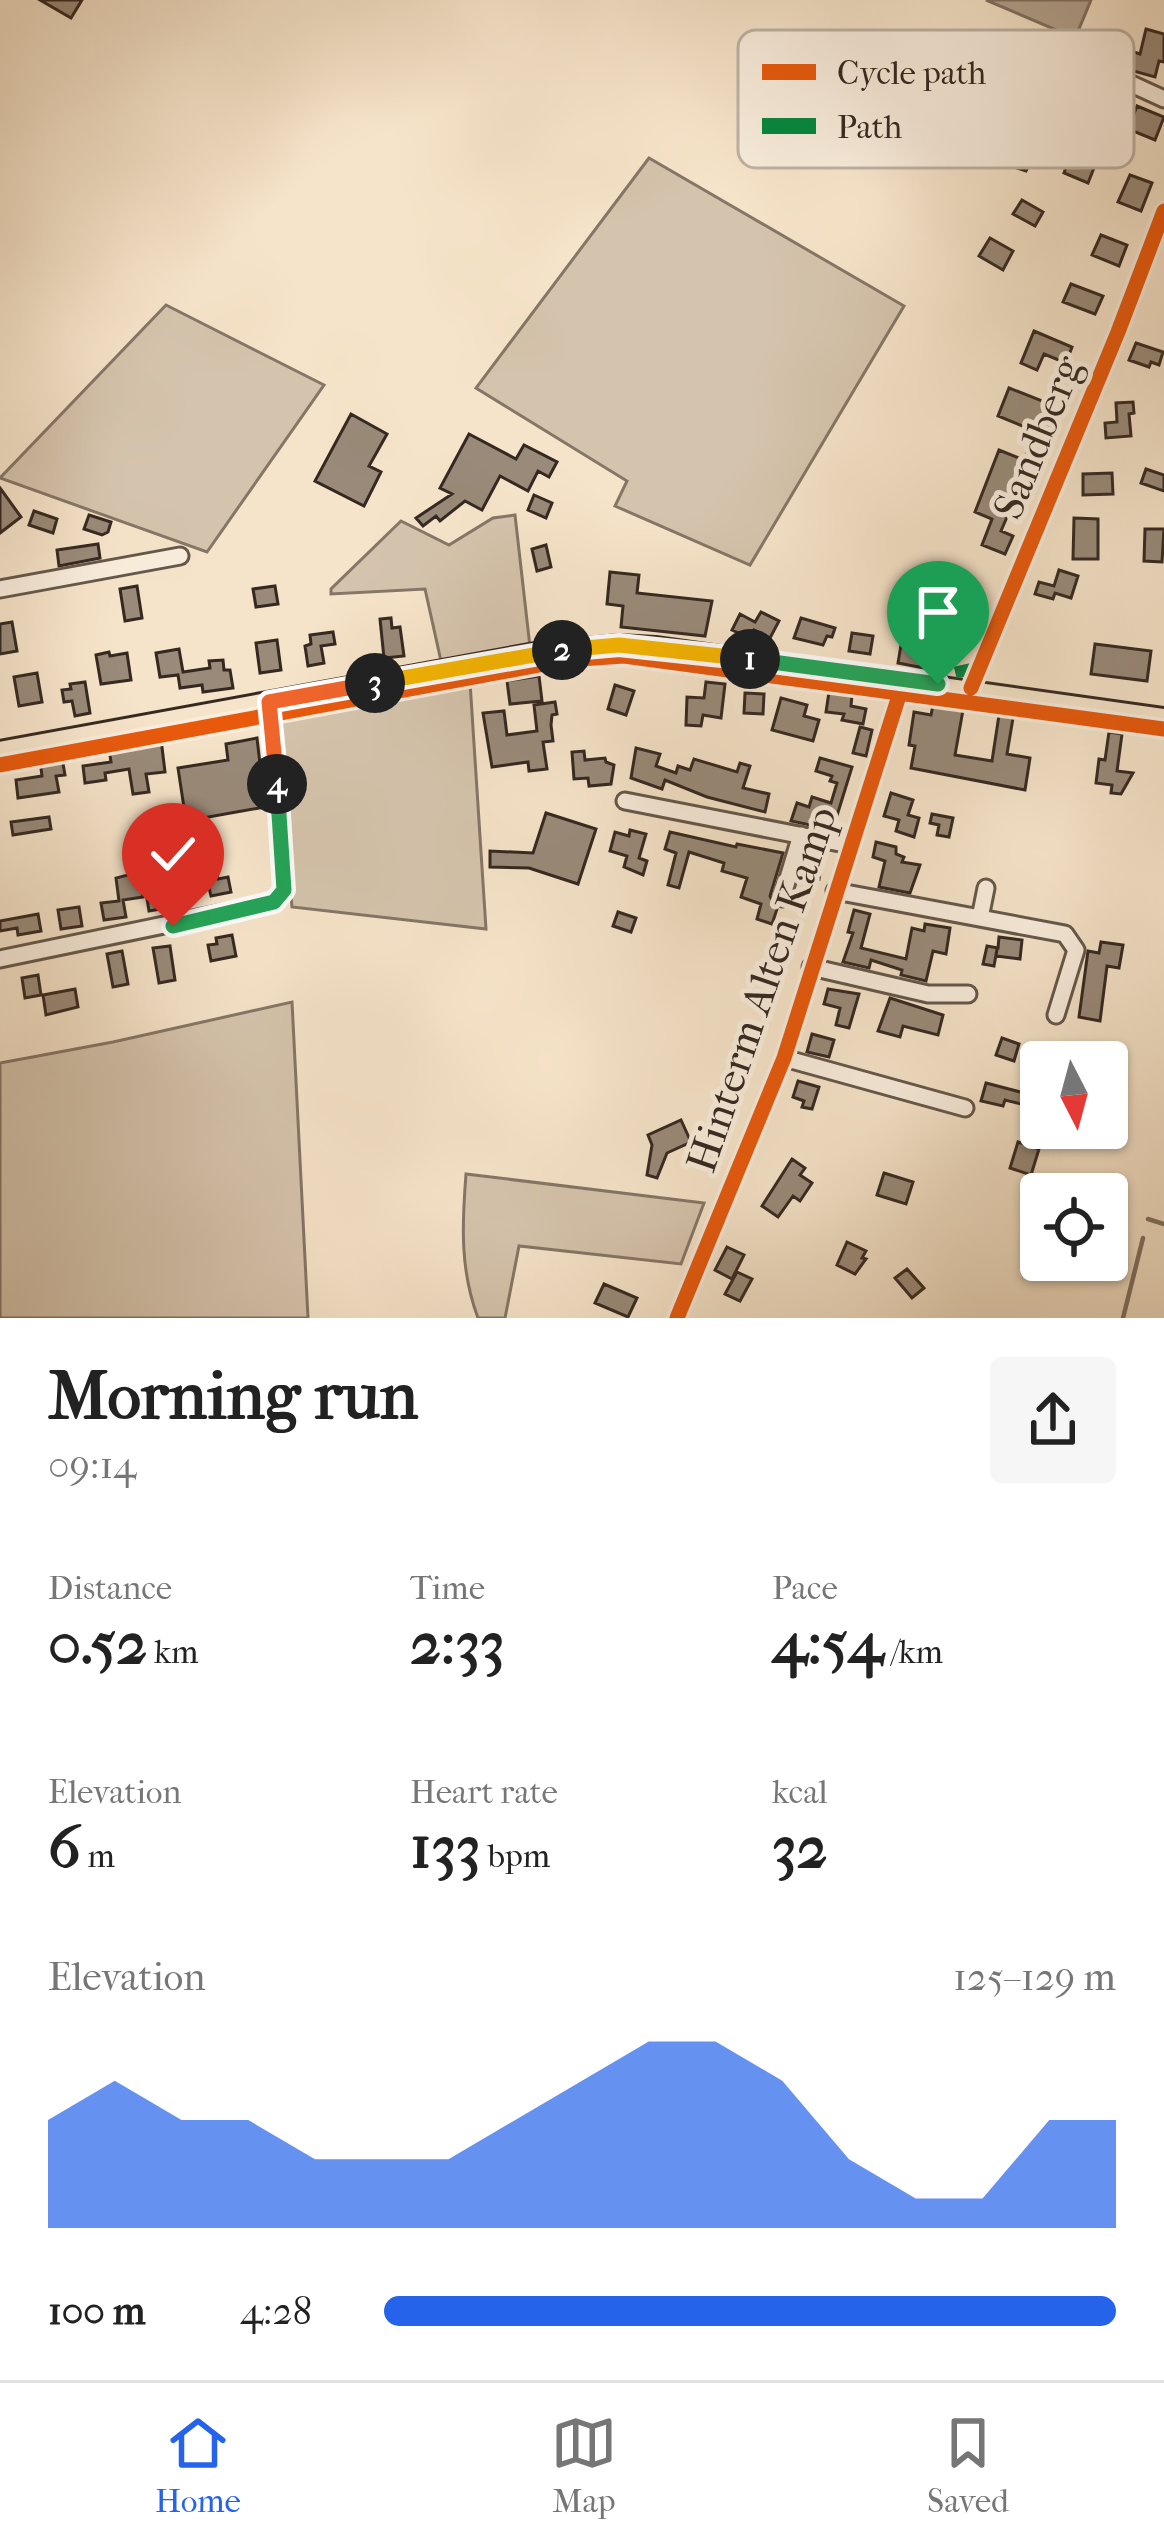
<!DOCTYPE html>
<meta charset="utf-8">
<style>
:root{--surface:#fff;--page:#f6f6f6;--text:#222;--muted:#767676;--line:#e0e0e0;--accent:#2563eb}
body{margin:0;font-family:"IM FELL French Canon",serif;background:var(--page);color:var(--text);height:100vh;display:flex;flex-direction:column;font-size:45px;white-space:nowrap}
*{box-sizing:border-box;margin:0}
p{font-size:39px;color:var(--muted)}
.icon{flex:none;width:66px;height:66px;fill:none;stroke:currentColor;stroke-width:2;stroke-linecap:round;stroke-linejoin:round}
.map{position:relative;height:1318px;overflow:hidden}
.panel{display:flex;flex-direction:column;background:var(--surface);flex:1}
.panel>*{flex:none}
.needle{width:78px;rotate:174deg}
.fabs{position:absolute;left:1020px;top:1041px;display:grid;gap:24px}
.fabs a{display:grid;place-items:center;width:108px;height:108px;border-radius:12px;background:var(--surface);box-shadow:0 3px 9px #0004;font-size:60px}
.pin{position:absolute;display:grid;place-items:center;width:102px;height:102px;color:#fff;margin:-123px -51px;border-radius:50% 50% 50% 0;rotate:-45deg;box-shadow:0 0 12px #0007}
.pin .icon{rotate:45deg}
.km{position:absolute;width:60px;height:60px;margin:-30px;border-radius:50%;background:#222;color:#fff;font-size:33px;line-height:60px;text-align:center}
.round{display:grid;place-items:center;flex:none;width:126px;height:126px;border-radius:12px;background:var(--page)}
.head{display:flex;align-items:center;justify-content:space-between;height:204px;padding:0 48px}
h1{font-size:66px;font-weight:700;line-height:90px}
.figures{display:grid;grid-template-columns:repeat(3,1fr);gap:18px;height:204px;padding:12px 48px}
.figures div{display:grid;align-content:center}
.figures b{font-size:60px;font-weight:700}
.figures small{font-size:33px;font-weight:400}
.figures p{font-size:33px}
.chart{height:336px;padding:24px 48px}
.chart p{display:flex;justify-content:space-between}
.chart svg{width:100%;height:216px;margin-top:12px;fill:var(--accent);opacity:.7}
ul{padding:0 48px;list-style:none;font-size:39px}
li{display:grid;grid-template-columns:192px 144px 1fr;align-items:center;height:90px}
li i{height:30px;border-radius:15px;background:var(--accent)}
.tab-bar{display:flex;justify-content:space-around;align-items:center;height:168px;border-top:3px solid var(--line);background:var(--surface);font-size:33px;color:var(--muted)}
.tab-bar a{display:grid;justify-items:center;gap:6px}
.tab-bar .active{color:var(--accent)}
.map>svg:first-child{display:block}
</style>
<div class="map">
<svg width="1164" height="1318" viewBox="0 0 1164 1318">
<rect width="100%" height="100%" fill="#f6e4ca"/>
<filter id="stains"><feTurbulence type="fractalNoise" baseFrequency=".00167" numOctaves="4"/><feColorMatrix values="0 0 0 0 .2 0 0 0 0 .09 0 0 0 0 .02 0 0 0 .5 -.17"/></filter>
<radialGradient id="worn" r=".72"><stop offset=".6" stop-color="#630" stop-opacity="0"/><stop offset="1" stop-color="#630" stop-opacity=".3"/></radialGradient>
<path fill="#d5c4ad" stroke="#857667" stroke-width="3" d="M649 158 904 306 750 565 615 506 627 481 476 388Z
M166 305 324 385 207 552 0 478Z
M515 515 530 647 441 661 425 589 331 594V589L401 521 449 545 493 518Z
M470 682 486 929 292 907 274 717Z
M292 1002 308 1318H0V1063L113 1042Z
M466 1174 704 1203 681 1264 519 1246 505 1318H478C460 1270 462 1225 466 1174Z"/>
<path fill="#b4a491" stroke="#817264" stroke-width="3" d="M986 0H1091L1079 29 1068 35Z"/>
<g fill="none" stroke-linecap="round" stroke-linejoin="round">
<path stroke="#817264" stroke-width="4.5" d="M1148 1219 1164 1224
M1123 1318 1143 1238"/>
</g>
<path fill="#998a79" stroke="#352821" stroke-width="3" d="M40 0H82L71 18Z
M1146 29 1164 34V62L1159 61 1155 77 1126 69 1131 51 1140 54Z
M1137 106 1164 117 1155 140 1128 129Z
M1019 134 1041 143 1026 171 1008 165Z
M1071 154 1096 163 1088 183 1064 173Z
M1130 175 1152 183 1141 211 1118 202Z
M1022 200 1043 212 1035 226 1013 214Z
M1101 235 1127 245 1119 266 1092 255Z
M990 238 1013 251 1003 270 979 256Z
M1071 284 1103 296 1095 314 1063 302Z
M1034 331 1072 347 1066 363 1044 354 1037 370 1021 363Z
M1136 343 1163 352 1159 365 1151 362 1149 367 1129 360Z
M1009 388 1050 404 1043 422 1058 428 1027 500 1016 496 1001 531 1013 536 1005 554 982 545 992 519 975 512 999 450 1024 460 1035 431 998 416Z
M1133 402 1134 413 1129 414 1131 436 1106 438 1105 423 1117 422 1116 403Z
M351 414 387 434 369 466 381 472 364 506 315 481Z
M469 434 516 459 524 445 557 462 549 477 538 471 528 491 500 476 482 510 465 501 440 521 436 516 423 526 416 518 452 494 440 488Z
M1146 469 1164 475V491L1141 483Z
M1112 473 1113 494 1083 495V474Z
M0 488 21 517 0 533Z
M534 495 552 503 546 518 528 510Z
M34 511 57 519 53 533 29 525Z
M89 515 111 522 108 532 102 535 84 529Z
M1074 518 1098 519V559H1073Z
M1145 529H1164L1162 562 1144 561Z
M98 544 100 558 59 566 57 550Z
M546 545 551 567 537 571 532 549Z
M1059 570 1078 576 1071 598 1055 593 1053 599 1035 594 1039 582 1054 586Z
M610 572 639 575 637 593 712 601 705 636 621 627 623 606 607 604Z
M137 586 142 618 125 621 120 589Z
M275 586 278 604 256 607 253 589Z
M761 612 779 621 770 638 754 630 750 638 732 630 740 614 755 622Z
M391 618 392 628 400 627 404 656 384 658 380 619Z
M801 618 835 628 832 637 827 636 823 645 794 638Z
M12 622 17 651 0 654V624Z
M333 632 335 644 321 646 324 663 308 666 305 646 311 644 310 635Z
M852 633 873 636 870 654 849 651Z
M277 640 281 670 260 673 256 643Z
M1095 644 1151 651 1147 681 1091 674Z
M901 645 927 650 924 668 898 663Z
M179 649 183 672 210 668 209 661 223 660 224 670H230L233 688 203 692 202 685 180 688 178 675 160 677 156 653Z
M109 652 110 656 127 653 131 680 101 684 96 655Z
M37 673 42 702 19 706 14 677Z
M539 676 542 701 510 704 507 681Z
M85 682 90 713 75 716 72 701 64 702 62 690 71 689 70 684Z
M706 682 725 684 721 718 703 715 701 726 686 725 687 697 704 698Z
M615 685 634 691 626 715 608 709Z
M829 692 852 695 851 706 866 709 863 724 842 720 844 714 826 712Z
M745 693 764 694 763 714 744 713Z
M781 698 807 705 804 716 819 720 813 741 772 730Z
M555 702 557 714 552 715 551 725 553 741 543 742 547 769 529 771 528 762 492 767 483 713 504 711 507 735 537 731 534 705Z
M933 705 963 710 955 755 992 761 999 715 1013 718 1007 754 1030 758 1025 790 911 768 915 746 909 745 914 712 931 715Z
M860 727 872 730 866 756 853 753Z
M1109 732 1122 734 1117 771 1133 773 1121 794 1111 793 1112 785 1096 783 1099 759 1105 760Z
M257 738 265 807 186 821 178 768 228 760 226 744Z
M161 739 165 772 146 774 149 792 133 794 129 769 105 773 106 780 85 783 83 766 111 762 109 749Z
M636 748 660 754 656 766 676 773 678 766 690 770 694 759 737 772 740 763 750 766 743 788 769 794 765 812 707 797 665 780 662 789 631 778Z
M584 751 585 760 605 758 606 762 614 765 611 784 589 786 588 778 574 779 572 752Z
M62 758 65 775 56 776 59 792 18 798 16 780 42 776 40 761Z
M820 758 852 767 835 822 825 817 823 823 817 821 815 826 791 821 797 803 809 807 812 797 831 803 837 783 830 781 832 776 816 771Z
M891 793 913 800 908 815 919 818 914 837 896 831 899 820 884 816Z
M546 813 596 829 578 884 529 868 490 867V851L533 853Z
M932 814 953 818 949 837 937 835 939 825 930 823Z
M49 817 51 829 13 835 11 822Z
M630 830 646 834 639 858 647 861 643 875 624 867 627 856 610 851 615 832 629 836Z
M670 832 736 847 737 844 783 853 770 896 777 909 772 924 757 919 761 904 741 897 747 878 722 871 724 863 689 852 679 888 668 885 676 853 665 849Z
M876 842 896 847V854L904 857 902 862 920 865 910 893 879 887 885 861 873 857Z
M807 856 822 861 819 879 802 874Z
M216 870 218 879 228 877 231 892 211 896 208 884 201 885 198 874Z
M139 872 143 897 123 900 126 917 104 920 101 903 119 901 116 878Z
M169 889 172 907 149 911 146 893Z
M79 907 82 926 61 929 58 910Z
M854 910 870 914 861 948 906 959 912 928 924 931 925 924 950 928 946 954 933 951 926 981 901 975 902 970 871 960 869 968 843 962 853 933 848 932Z
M618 912 636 918 631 932 613 926Z
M38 914 41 931 18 935 17 928 0 931V921Z
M232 935 236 956 211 961 208 945 217 944 216 938Z
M999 937 1022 940 1020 959 996 956 997 949 994 966 983 964 987 946 998 948Z
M1101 942 1123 945 1119 968 1107 966 1100 1021 1079 1017 1088 951 1099 953Z
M170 946 175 980 159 983 153 948Z
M122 951 128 984 113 987 107 954Z
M38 975 41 995 25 998 22 978Z
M75 989 78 1007 46 1015 43 995Z
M828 989 859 994 849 1028 836 1025 840 1008 824 1004Z
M890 998 943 1015 938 1035 903 1026 900 1037 878 1031Z
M812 1034 834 1040 829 1057 807 1052Z
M1002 1038 1019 1044 1014 1061 996 1055Z
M798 1081 819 1087 812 1109 802 1107 804 1101 793 1097Z
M986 1083 1032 1095 1029 1106 1005 1100 1003 1106 981 1101Z
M681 1120 691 1142 667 1153 657 1178 647 1175 652 1145 648 1135Z
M1018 1142 1039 1149 1031 1175 1010 1168Z
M792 1159 805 1168 800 1175 812 1183 800 1201 793 1196 778 1217 762 1206Z
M884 1173 913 1182 906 1204 877 1195Z
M847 1242 866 1251 862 1258 866 1259 855 1274 837 1265Z
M727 1247 744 1255 732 1279 715 1270Z
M907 1269 924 1288 912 1298 895 1278Z
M737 1272 752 1279 740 1301 725 1294Z
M604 1284 637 1298 628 1317 595 1303Z"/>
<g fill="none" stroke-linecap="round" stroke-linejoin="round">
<defs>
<path id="minor" d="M1094 73 1114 76 1164 99
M0 589 180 556
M971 688 1118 332 1164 211
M625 801 850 845
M835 891 1065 934 1076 950 1056 1015
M782 898 801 835
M980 918 986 888
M0 959 275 902 284 890 269 702
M811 967 928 994H968
M784 1058 965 1108
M677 1318 784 1058 904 680"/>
<path id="major" d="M0 751 535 653 619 645 655 647 1164 718"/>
</defs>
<use href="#minor" stroke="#65574b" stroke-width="21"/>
<use href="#major" stroke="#352821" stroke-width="24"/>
<use href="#minor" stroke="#f9eddd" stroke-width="15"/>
<use href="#major" stroke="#f6e4ca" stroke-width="18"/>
<path stroke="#00873e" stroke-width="12" stroke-dasharray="24 12" stroke-linecap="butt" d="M936 696 940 676 980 667"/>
<defs>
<path id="cycleway" d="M971 688 1118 332 1164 211
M0 765 566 660 624 656 1164 729
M677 1318 784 1058 904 680"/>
</defs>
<use href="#cycleway" stroke="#f9eddd" stroke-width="22"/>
<use href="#cycleway" stroke="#e8590c" stroke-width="15"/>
</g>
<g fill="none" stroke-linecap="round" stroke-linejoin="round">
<defs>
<path id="split-1" d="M750 659 938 684"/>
<path id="split-2" d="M562 650 619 645 750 659"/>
<path id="split-3" d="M375 683 562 650"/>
<path id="split-4" d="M277 784 269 702 375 683"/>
<path id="split-5" d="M173 926 274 902 284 890 277 784"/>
</defs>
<use href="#split-1" stroke="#fff" stroke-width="24"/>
<use href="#split-2" stroke="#fff" stroke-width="24"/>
<use href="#split-3" stroke="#fff" stroke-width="24"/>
<use href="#split-4" stroke="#fff" stroke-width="24"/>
<use href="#split-5" stroke="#fff" stroke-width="24"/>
<use href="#split-1" stroke="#22a559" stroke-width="15"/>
<use href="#split-2" stroke="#f5b400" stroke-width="15"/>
<use href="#split-3" stroke="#f5b400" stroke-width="15"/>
<use href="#split-4" stroke="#f0652b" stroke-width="15"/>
<use href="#split-5" stroke="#22a559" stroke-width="15"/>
</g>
<g text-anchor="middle" stroke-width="10" stroke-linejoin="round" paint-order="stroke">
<g font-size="42" fill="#352821" stroke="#f9eddd">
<text transform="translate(1037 437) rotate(-68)" y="15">Sandberg</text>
<text transform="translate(761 989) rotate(-71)" y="15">Hinterm Alten Kamp</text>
</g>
</g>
<rect x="738" y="30" width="396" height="138" rx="18" fill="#f9eddd" stroke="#beb2a5" stroke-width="3"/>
<rect x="762" y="64" width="54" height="16" fill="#e8590c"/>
<rect x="762" y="118" width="54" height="16" fill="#00873e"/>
<g font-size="33" fill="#352821">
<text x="837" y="84">Cycle path</text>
<text x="837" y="138">Path</text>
</g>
<rect width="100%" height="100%" filter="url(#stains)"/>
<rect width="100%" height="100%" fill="url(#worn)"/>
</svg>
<div class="fabs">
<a><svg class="needle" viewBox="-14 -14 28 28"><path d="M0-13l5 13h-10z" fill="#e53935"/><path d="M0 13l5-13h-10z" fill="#767676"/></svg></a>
<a><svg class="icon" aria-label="locate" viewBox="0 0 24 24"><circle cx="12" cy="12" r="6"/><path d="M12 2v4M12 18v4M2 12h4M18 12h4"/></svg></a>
</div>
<div class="pin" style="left:938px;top:684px;background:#1e9e55"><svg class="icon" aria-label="arrive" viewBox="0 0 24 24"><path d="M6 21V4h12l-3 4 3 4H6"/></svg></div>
<div class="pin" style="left:173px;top:926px;background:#d93025"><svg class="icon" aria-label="check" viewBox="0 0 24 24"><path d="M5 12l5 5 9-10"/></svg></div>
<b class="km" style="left:750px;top:659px">1</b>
<b class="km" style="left:562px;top:650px">2</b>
<b class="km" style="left:375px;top:683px">3</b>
<b class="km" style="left:277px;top:784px">4</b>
</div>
<section class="panel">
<div class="head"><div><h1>Morning run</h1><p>09:14</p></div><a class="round"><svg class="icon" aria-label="share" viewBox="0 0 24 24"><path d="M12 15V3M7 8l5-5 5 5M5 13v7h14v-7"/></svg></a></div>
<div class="figures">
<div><p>Distance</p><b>0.52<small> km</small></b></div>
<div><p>Time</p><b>2:33</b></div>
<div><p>Pace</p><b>4:54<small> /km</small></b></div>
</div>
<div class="figures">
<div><p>Elevation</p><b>6<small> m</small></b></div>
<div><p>Heart rate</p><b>133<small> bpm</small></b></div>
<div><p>kcal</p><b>32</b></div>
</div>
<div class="chart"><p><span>Elevation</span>125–129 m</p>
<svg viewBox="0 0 160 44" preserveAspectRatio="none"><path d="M0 44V22L10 14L20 22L30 22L40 30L50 30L60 30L70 22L80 14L90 6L100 6L110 14L120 30L130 38L140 38L150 22L160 22V44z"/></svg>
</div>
<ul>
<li><b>100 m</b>4:28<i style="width:100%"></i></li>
</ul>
</section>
<nav class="tab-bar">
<a class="active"><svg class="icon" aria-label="home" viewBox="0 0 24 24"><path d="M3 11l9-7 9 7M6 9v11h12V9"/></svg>Home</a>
<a><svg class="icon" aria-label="map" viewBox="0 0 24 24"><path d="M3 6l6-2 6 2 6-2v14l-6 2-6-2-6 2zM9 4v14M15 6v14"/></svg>Map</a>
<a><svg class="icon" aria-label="saved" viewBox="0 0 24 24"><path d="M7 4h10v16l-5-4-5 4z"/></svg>Saved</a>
</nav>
